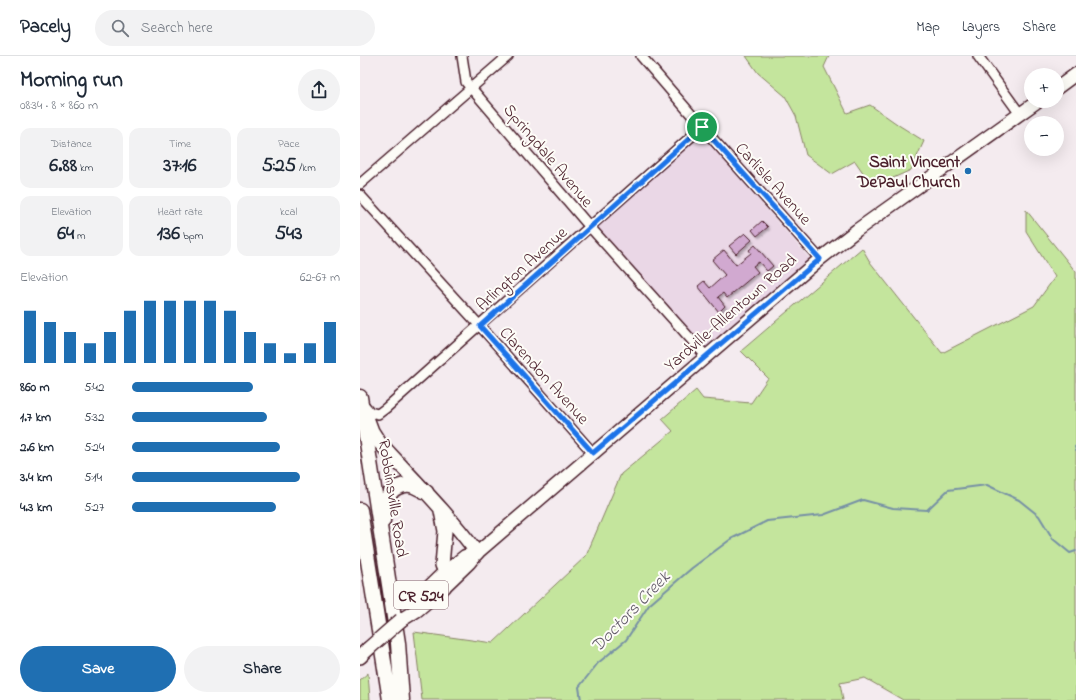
<!DOCTYPE html>
<meta charset="utf-8">
<style>
:root{--surface:#fff;--page:#f2f2f3;--text:#1f2937;--muted:#747a83;--line:#e0e1e3;--accent:#1f6fb2}
body{margin:0;font-family:"Indie Flower",sans-serif;background:var(--page);color:var(--text);height:100vh;display:flex;flex-direction:column;font-size:15px;white-space:nowrap}
*{box-sizing:border-box;margin:0}
p{font-size:13px;color:var(--muted)}
.icon{flex:none;width:22px;height:22px;fill:none;stroke:currentColor;stroke-width:2;stroke-linecap:round;stroke-linejoin:round}
.map{position:relative;flex:1;overflow:hidden}
.details{display:flex;flex-direction:column;background:var(--surface);width:360px}
.details>*{flex:none}
.fabs{position:absolute;left:664px;top:12px;display:grid;gap:8px}
.fabs a{display:grid;place-items:center;width:40px;height:40px;border-radius:50%;background:var(--surface);box-shadow:0 4px 16px #0002;font-size:20px}
.pin{position:absolute;display:grid;place-items:center;width:34px;height:34px;color:#fff;margin:-17px;border:2px solid #fff;border-radius:50%;box-shadow:0 1px 4px #0007}
.round{display:grid;place-items:center;flex:none;width:42px;height:42px;border-radius:21px;background:var(--page)}
.headline{display:flex;align-items:center;justify-content:space-between;height:68px;padding:0 20px}
h1{font-size:22px;font-weight:700;line-height:30px}
.figures{display:grid;grid-template-columns:repeat(3,1fr);gap:6px;height:68px;padding:4px 20px}
.figures div{display:grid;align-content:center;border-radius:10px;background:var(--page);text-align:center}
.figures b{font-size:20px;font-weight:700}
.figures small{font-size:11px;font-weight:400}
.figures p{font-size:11px}
.chart{height:112px;padding:8px 20px}
.chart p{display:flex;justify-content:space-between}
.chart svg{width:100%;height:72px;margin-top:4px;stroke:var(--accent);stroke-width:6}
.button{display:flex;gap:8px;margin-top:auto;padding:8px 20px}
.button a{flex:1;height:46px;border-radius:24px;background:var(--accent);color:#fff;font-size:16px;font-weight:700;line-height:46px;text-align:center}
.button a+a{background:var(--page);color:var(--text)}
ul{padding:0 20px;list-style:none;font-size:13px}
li{display:grid;grid-template-columns:64px 48px 1fr;align-items:center;height:30px}
li i{height:10px;border-radius:5px;background:var(--accent)}
header{display:flex;align-items:center;gap:24px;box-sizing:border-box;height:56px;padding:0 20px;background:var(--surface);border-bottom:1px solid var(--line)}
header strong{font-size:19px}
nav{display:flex;gap:22px;margin-inline-start:auto;font-size:14px}
.search{width:280px;height:36px;background:var(--page);display:flex;align-items:center;gap:10px;box-sizing:border-box;padding:0 14px;border-radius:22px;color:var(--muted);font-size:15px}
main{display:flex;flex:1;min-height:0}
.map>svg:first-child{display:block}
</style>
<header>
<strong>Pacely</strong>
<div class="search"><svg class="icon" aria-label="search" viewBox="0 0 24 24"><circle cx="10" cy="10" r="6"/><path d="M15 15l6 6"/></svg>Search here</div>
<nav><a>Map</a><a>Layers</a><a>Share</a></nav>
</header>
<main>
<section class="details">
<div class="headline"><div><h1>Morning run</h1><p>08:34 · 8 × 860 m</p></div><a class="round"><svg class="icon" aria-label="share" viewBox="0 0 24 24"><path d="M12 15V3M7 8l5-5 5 5M5 13v7h14v-7"/></svg></a></div>
<div class="figures">
<div><p>Distance</p><b>6.88<small> km</small></b></div>
<div><p>Time</p><b>37:16</b></div>
<div><p>Pace</p><b>5:25<small> /km</small></b></div>
</div>
<div class="figures">
<div><p>Elevation</p><b>64<small> m</small></b></div>
<div><p>Heart rate</p><b>136<small> bpm</small></b></div>
<div><p>kcal</p><b>543</b></div>
</div>
<div class="chart"><p><span>Elevation</span>62–67 m</p>
<svg viewBox="0 0 160 44" preserveAspectRatio="none"><path d="M5 44V12M15 44V19M25 44V25M35 44V32M45 44V25M55 44V12M65 44V6M75 44V6M85 44V6M95 44V6M105 44V12M115 44V25M125 44V32M135 44V38M145 44V32M155 44V19"/></svg>
</div>
<ul>
<li><b>860 m</b>5:42<i style="width:58%"></i></li>
<li><b>1.7 km</b>5:32<i style="width:65%"></i></li>
<li><b>2.6 km</b>5:24<i style="width:71%"></i></li>
<li><b>3.4 km</b>5:14<i style="width:81%"></i></li>
<li><b>4.3 km</b>5:27<i style="width:69%"></i></li>
</ul>
<div class="button"><a>Save</a><a>Share</a></div>
</section>
<div class="map">
<svg width="716" height="644" viewBox="0 0 716 644">
<defs>
<filter id="shadow"><feDropShadow dx="2" dy="2" stdDeviation="1" flood-color="#0004"/></filter>
</defs>
<rect width="100%" height="100%" fill="#f4ebef"/>
<filter id="ink" filterUnits="userSpaceOnUse"><feTurbulence type="fractalNoise" baseFrequency=".025" numOctaves="2"/><feDisplacementMap in="SourceGraphic" scale="8" xChannelSelector="R" yChannelSelector="G"/><feConvolveMatrix kernelMatrix="1 2 1 2 8 2 1 2 1" color-interpolation-filters="sRGB"/></filter>
<g filter="url(#ink)">
<path fill="#ead7e6" d="M342 79 450 203 344 292 237 171Z"/>
<path fill="#c4e59d" stroke="#878264" d="M386 0H469L464 11 487 57 510 49 540 70 564 85 551 114 513 131 495 105 472 118 446 99 436 60 425 40 398 17Z
M666 154 716 216V644H543L505 622 480 627 483 644H62L54 576 133 587 226 500 261 418 313 375 302 363 336 334 343 343 391 347 408 322 381 295 502 192 510 206 582 297 674 250 695 221 666 175Z
M8 617 10 644H0V624Z"/>
<g fill="none" stroke-linecap="round" stroke-linejoin="round">
<path stroke="#7690a5" stroke-width="2" d="M716 390 715 391 716 394
M221 644 219 631 238 607 266 584 289 549 332 512 371 483 407 465 463 459 503 444 533 452 567 454 588 434 627 429 659 444 679 460 693 483 710 497 716 495"/>
</g>
<path fill="#d1a9d0" stroke="#4a1f2b" filter="url(#shadow)" d="M402 165 408 171 397 180 392 174Z
M385 177 392 184 376 198 369 190Z
M395 189 413 210 407 215 399 206 393 210 398 216 367 242 363 237 358 241 365 250 359 256 338 230 344 225 350 232 365 219 352 204 364 194 376 209 391 197 389 194Z"/>
<g fill="none" stroke-linecap="round" stroke-linejoin="round">
<defs>
<path id="minor" d="M102 0 106 26 230 171 346 300
M281 0 342 71 460 203
M618 0 660 58
M0 128 148 0
M0 139 120 270 233 397
M4 349 10 356 18 358 26 352 342 71"/>
<path id="secondary" d="M697 32 716 18
M85 516 105 500 117 497
M84 531 109 507 117 497 460 203 497 174 678 45"/>
<path id="primary" d="M6 359 12 375 19 386C52 422 88 457 117 497
M55 545 85 516
M41 564 57 554 84 531 85 516 82 509 85 475 81 455
M0 601 8 593"/>
<path id="trunk" d="M0 341 38 587 42 644
M0 454 30 644
M23 465C24 452 25 437 38 431 43 429 49 428 54 430 58 432 62 434 66 436"/>
</defs>
<use href="#minor" stroke="#4a1f2b" stroke-width="12"/>
<use href="#secondary" stroke="#4a1f2b" stroke-width="15"/>
<use href="#primary" stroke="#4a1f2b" stroke-width="16"/>
<use href="#trunk" stroke="#4a1f2b" stroke-width="17"/>
<use href="#minor" stroke="#fdfcf7" stroke-width="9"/>
<use href="#secondary" stroke="#fdfcf7" stroke-width="12"/>
<use href="#primary" stroke="#fdfcf7" stroke-width="13"/>
<use href="#trunk" stroke="#fdfcf7" stroke-width="14"/>
<defs>
<path id="primary-bridge" d="M8 593 41 564"/>
</defs>
<use href="#primary-bridge" stroke="#4a1f2b" stroke-width="16" stroke-linecap="butt"/>
<use href="#primary-bridge" stroke="#fdfcf7" stroke-width="13"/>
</g>
</g>
<g fill="none" stroke-linecap="round" stroke-linejoin="round" filter="url(#ink)">
<defs>
<path id="route" d="M342 71 460 203 233 397 120 270Z"/>
</defs>
<use href="#route" stroke="#fff" stroke-width="8"/>
<use href="#route" stroke="#1a73e8" stroke-width="5"/>
</g>
<circle fill="#1f6fb2" stroke="#fdfcf7" stroke-width="1.5" cx="608" cy="115" r="4"/>
<g text-anchor="middle" stroke-width="4" stroke-linejoin="round" paint-order="stroke">
<rect fill="#fdfcf7" stroke="#806168" stroke-width="1" x="34" y="525" width="54" height="28" rx="3"/>
<g font-size="16" font-weight="bold" fill="#4a1f2b">
<text x="61" y="545">CR 524</text>
</g>
<g font-size="17" fill="#4a1f2b" stroke="#fdfcf7">
<text transform="translate(189 99) rotate(50)" y="6">Springdale Avenue</text>
<text transform="translate(414 127) rotate(48)" y="6">Carlisle Avenue</text>
<text transform="translate(161 212) rotate(-42)" y="6">Arlington Avenue</text>
<text transform="translate(370 256) rotate(-41)" y="6">Yardville-Allentown Road</text>
<text transform="translate(185 319) rotate(48)" y="6">Clarendon Avenue</text>
<text transform="translate(34 442) rotate(81)" y="6">Robbinsville Road</text>
</g>
<g font-size="17" font-weight="bold" fill="#4a1f2b" stroke="#fdfcf7" text-anchor="end">
<text x="600" y="111">Saint Vincent<tspan x="600" dy="20">DePaul Church</tspan></text>
</g>
<g font-size="18" font-style="italic" fill="#605868" stroke="#fdfcf7">
<text transform="translate(270 555) rotate(-46)" y="6">Doctors Creek</text>
</g>
</g>
</svg>
<div class="fabs">
<a>+</a>
<a>−</a>
</div>
<div class="pin" style="left:342px;top:71px;background:#1e9e55"><svg class="icon" aria-label="arrive" viewBox="0 0 24 24"><path d="M6 21V4h12l-3 4 3 4H6"/></svg></div>
</div>
</main>
